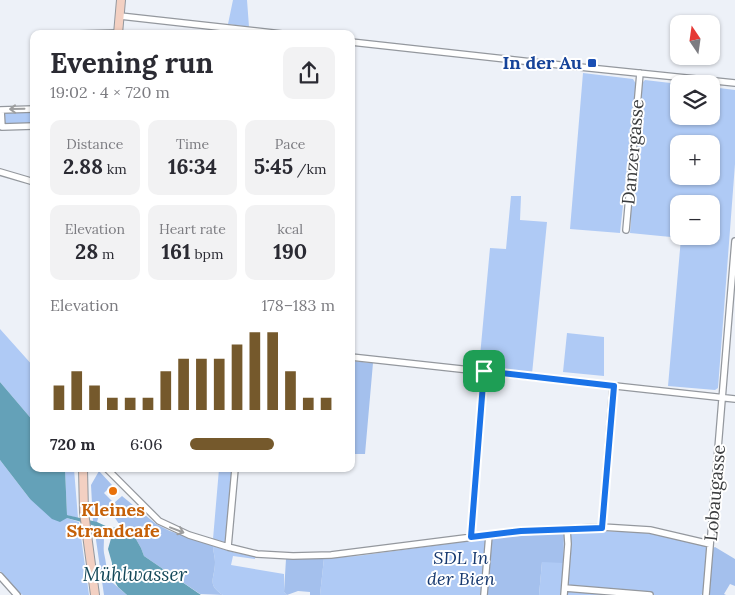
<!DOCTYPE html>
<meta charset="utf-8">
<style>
:root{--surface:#fff;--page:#f2f2f3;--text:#2b2b33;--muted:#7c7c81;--accent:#75592c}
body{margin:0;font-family:Lora,serif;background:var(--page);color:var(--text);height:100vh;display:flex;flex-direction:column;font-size:19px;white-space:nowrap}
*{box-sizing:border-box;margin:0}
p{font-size:16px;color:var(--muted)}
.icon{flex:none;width:28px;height:28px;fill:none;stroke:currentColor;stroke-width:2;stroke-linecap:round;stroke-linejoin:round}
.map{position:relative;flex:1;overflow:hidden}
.side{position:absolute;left:30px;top:30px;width:325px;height:442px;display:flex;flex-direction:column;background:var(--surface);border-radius:10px;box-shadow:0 1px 4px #0004}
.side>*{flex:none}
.needle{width:32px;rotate:347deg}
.controls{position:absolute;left:670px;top:15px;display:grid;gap:10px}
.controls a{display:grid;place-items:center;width:50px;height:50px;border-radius:10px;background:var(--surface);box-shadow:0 1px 4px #0004;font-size:25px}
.pin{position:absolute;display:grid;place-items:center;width:42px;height:42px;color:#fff;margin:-21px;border-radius:10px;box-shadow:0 2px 8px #0006}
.round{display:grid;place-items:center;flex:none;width:52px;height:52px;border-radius:10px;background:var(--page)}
.overview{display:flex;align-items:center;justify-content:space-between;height:85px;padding:0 20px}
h1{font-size:28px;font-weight:700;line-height:38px}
.figures{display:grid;grid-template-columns:repeat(3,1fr);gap:8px;height:85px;padding:5px 20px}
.figures div{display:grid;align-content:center;border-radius:10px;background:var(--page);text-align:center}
.figures b{font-size:21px;font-weight:700}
.figures small{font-size:14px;font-weight:400}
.figures p{font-size:14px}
.chart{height:140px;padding:10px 20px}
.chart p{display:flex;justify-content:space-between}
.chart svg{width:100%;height:90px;margin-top:5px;stroke:var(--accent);stroke-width:6}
ul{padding:0 20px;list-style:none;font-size:16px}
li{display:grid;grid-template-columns:80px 60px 1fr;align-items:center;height:38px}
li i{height:12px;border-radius:6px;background:var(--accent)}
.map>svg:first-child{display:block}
</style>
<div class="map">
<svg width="735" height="595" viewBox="0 0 735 595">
<rect width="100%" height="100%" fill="#edf1f8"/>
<path fill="#afcaf5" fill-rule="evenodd" d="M233 0H247L249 27 228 24Z
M583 73 633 79 636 84 620 233 570 229Z
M645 80 679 84V116H711V87L735 90V164L718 388 715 390 668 386 681 238 630 233 631 219 630 217 641 84ZM679 144H711V176H679ZM679 204H711V236H679Z
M34 111V124H5L3 114 5 112Z
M511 196H521L520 220 547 222 532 374 479 367 490 248 506 249Z
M0 329 34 367V422L0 382Z
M567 333 604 337V376L563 372Z
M0 460 30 499 67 518 79 522 89 595H23L18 593 0 571Z
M65 469H74L78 518 67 515Z
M219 469H233L227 543 213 539Z
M599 531 639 532 664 536 708 546 704 594 700 595H539L542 562H563L564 533Z
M490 538 486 595H320L324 558 357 556Z
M213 546 236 553 255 556V559L233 556 231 565 284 574V592L287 595H223C206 584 215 579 215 562 215 557 213 551 213 546Z"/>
<path fill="#a4c0ed" d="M351 361 373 363 365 454H351Z
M99 471 112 485 104 493 114 503 122 496 156 524 170 531 213 546C213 551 215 557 215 562 215 579 206 584 223 595L200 594 144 556 141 548 132 532 121 527 115 518 107 514 99 515 97 522H93L91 485Z
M94 526 103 532C105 540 103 546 104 553 106 562 107 569 107 578L127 595H104Z
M564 533 563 563 542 562 539 595H486L490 538Z
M715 547 735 559V586L730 584 724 594 726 595H709L713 548Z
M324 558 320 595H310V592L298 591 287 595 284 592 286 559Z"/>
<path fill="#64a1b8" d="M0 382 34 422V469H65L67 515 97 522 110 528 121 527 132 532 141 548 144 556 201 595H127L118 587 112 577V563L108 549 112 535C103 526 80 522 67 518L60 522 52 519 30 499 0 460Z"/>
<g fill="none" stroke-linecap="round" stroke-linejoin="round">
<defs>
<path id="street" d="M120 16 282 34
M79 34 118 33
M351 42 541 63 735 83
M0 110 34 109
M1 110 2 127 34 126
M0 172 34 182
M626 230 640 73
M351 357 735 399
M107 469 159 521 189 535 228 547 257 554 293 556 331 555 521 531 602 527 650 530 710 544
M602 527 613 386
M471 537 484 371
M228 547 235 469
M0 576 17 595
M565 588 650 595
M484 595 489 535
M564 595 568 544 567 529
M706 595 735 241"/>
<path id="secondary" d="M118 34 121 0
M83 469 84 512 95 595"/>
</defs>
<use href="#street" stroke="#94989e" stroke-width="8"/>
<use href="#secondary" stroke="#94989e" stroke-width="10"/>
<use href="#street" stroke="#fff" stroke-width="5.5"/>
<use href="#secondary" stroke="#f3d0c2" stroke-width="8"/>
</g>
<defs><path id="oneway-shaft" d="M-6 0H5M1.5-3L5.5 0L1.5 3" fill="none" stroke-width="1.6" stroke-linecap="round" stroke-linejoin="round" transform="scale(1.25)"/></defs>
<g stroke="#9d9e9f">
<use href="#oneway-shaft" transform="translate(17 109) rotate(179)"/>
<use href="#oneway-shaft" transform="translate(177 530) rotate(21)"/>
</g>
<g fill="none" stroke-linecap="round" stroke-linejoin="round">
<defs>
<path id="route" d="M484 371 614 386 602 528 521 531 471 537Z"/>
</defs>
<use href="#route" stroke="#fff" stroke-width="10"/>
<use href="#route" stroke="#1a73e8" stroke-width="6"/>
</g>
<rect fill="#1a4fb4" stroke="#fff" stroke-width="2" x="587" y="58" width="10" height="10" rx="2.5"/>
<circle fill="#e8710a" stroke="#fff" stroke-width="2" cx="113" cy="491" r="5"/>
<g text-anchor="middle" stroke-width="4" stroke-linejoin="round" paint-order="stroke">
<g font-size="18" font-weight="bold" fill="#164399" stroke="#fff" text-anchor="end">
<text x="582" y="69">In der Au</text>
</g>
<g font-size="18" fill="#3b3d3f" stroke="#fff">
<text transform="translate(633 152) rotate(-85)" y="6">Danzergasse</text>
<text transform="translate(715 493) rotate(-85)" y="6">Lobaugasse</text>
</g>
<g font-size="18" font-weight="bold" fill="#c56008" stroke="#fff">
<text x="113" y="516">Kleines<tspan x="113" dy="21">Strandcafe</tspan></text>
</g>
<g font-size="18" font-style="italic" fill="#183a70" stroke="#fff">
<text x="461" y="564">SDL In<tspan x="461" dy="21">der Bien</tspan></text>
</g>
<g font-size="19" font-style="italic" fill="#15495a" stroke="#fff">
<text x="135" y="581">Mühlwasser</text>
</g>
</g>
</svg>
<div class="controls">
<a><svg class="needle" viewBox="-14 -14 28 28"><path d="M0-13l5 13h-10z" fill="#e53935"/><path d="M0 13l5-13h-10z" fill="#7c7c81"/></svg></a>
<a><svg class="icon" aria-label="layers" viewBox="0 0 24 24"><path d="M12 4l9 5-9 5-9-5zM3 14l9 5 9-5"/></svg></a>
<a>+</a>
<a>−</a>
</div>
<div class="pin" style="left:484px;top:371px;background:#1e9e55"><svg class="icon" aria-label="arrive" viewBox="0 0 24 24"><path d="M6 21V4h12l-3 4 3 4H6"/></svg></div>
<section class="side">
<div class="overview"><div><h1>Evening run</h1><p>19:02 · 4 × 720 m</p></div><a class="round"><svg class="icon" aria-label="share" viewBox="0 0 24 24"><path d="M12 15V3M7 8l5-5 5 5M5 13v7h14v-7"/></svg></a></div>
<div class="figures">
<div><p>Distance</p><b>2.88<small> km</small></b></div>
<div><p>Time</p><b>16:34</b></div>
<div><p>Pace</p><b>5:45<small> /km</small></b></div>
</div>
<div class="figures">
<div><p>Elevation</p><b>28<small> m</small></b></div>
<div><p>Heart rate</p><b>161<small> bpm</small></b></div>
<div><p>kcal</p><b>190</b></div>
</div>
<div class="chart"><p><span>Elevation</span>178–183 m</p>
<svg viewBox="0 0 160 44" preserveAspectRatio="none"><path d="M5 44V32M15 44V25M25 44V32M35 44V38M45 44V38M55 44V38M65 44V25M75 44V19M85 44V19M95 44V19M105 44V12M115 44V6M125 44V6M135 44V25M145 44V38M155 44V38"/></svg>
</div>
<ul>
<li><b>720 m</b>6:06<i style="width:58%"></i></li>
</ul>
</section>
</div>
